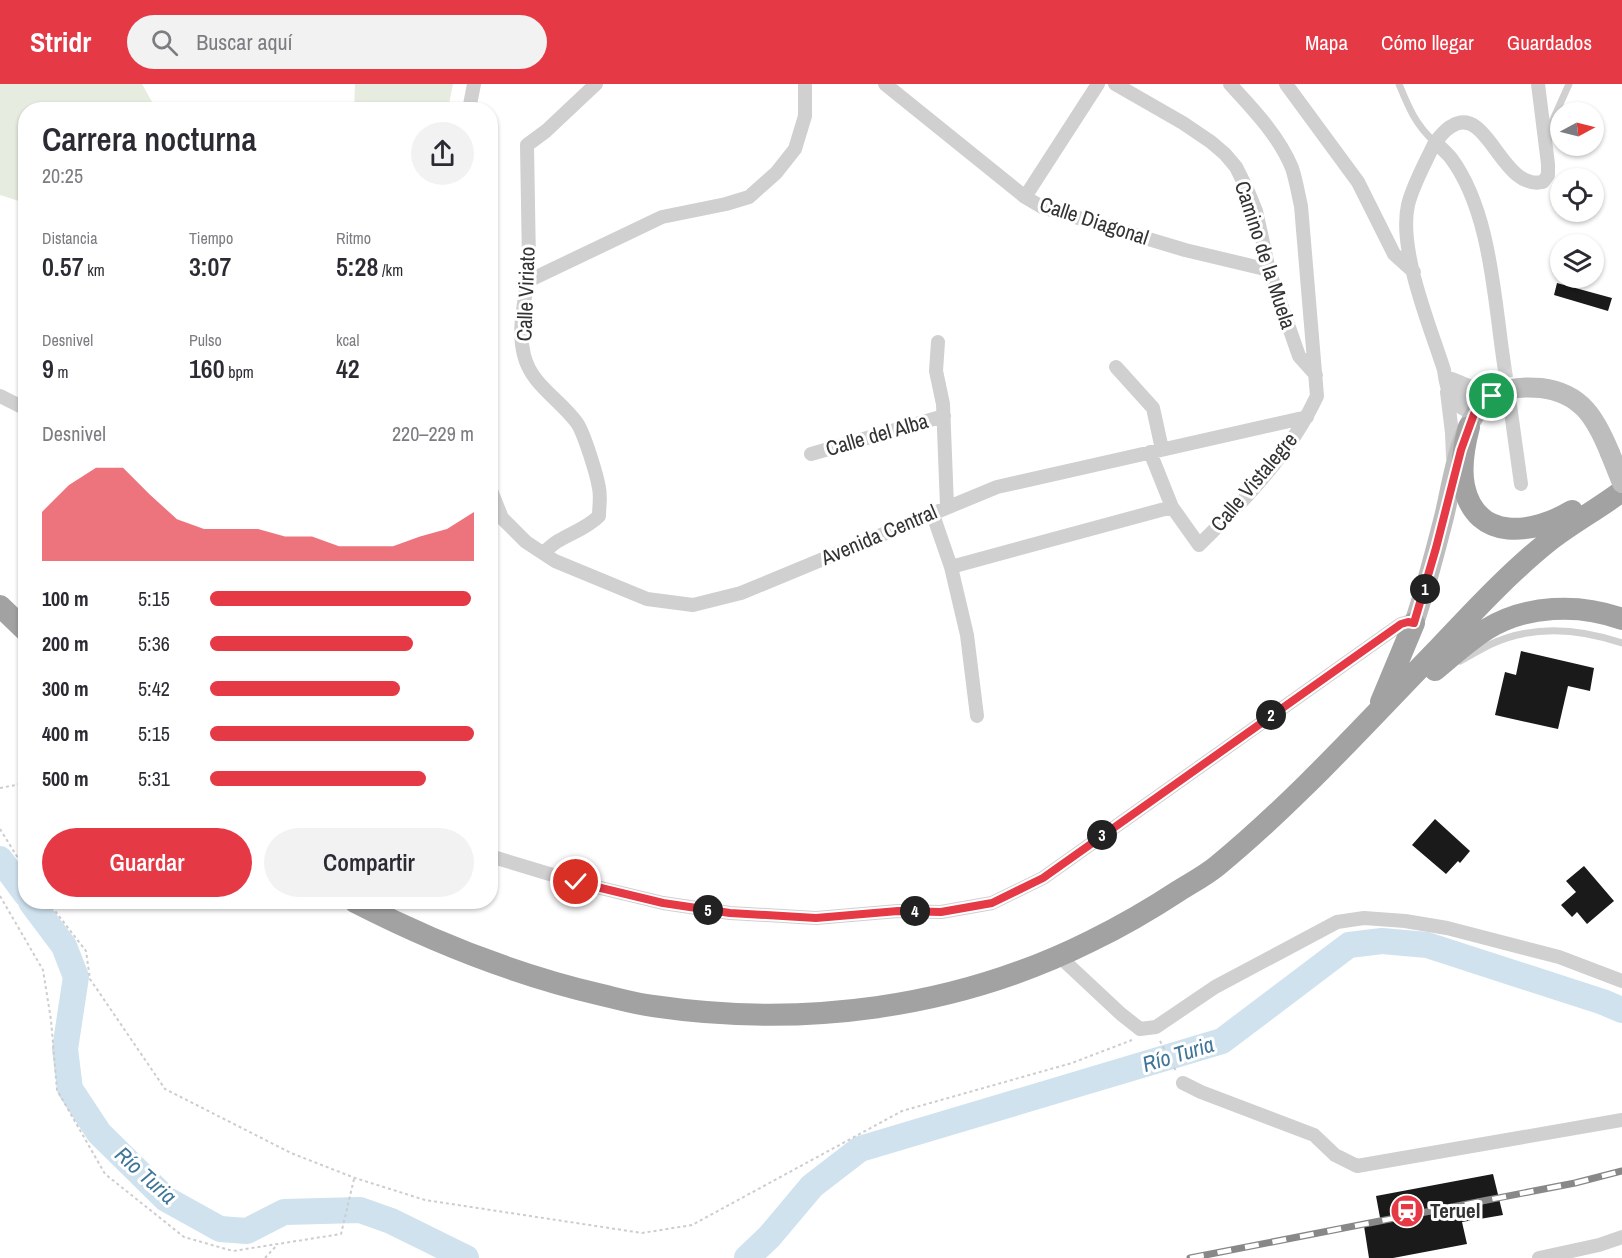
<!DOCTYPE html>
<html lang="es">
<meta charset="utf-8">
<style>
:root{--surface:#fff;--page:#f2f2f3;--text:#2b2b33;--muted:#7c7c81;--accent:#e63946}
body{margin:0;font-family:"Archivo Narrow",sans-serif;background:var(--page);color:var(--text);height:100vh;display:flex;flex-direction:column;font-size:22px;white-space:nowrap}
*{box-sizing:border-box;margin:0}
p{font-size:20px;color:var(--muted)}
.icon{flex:none;width:33px;height:33px;fill:none;stroke:currentColor;stroke-width:2;stroke-linecap:round;stroke-linejoin:round}
.map{position:relative;flex:1;overflow:hidden}
.side{position:absolute;left:18px;top:18px;width:480px;height:807px;display:flex;flex-direction:column;background:var(--surface);border-radius:24px;box-shadow:0 2px 4px #0004}
.side>*{flex:none}
.needle{width:39px;rotate:83deg}
.fabs{position:absolute;left:1550px;top:18px;display:grid;gap:12px}
.fabs a{display:grid;place-items:center;width:54px;height:54px;border-radius:50%;background:var(--surface);box-shadow:0 2px 4px #0004;font-size:30px}
.pin{position:absolute;display:grid;place-items:center;width:51px;height:51px;color:#fff;margin:-26px;border:3px solid #fff;border-radius:50%;box-shadow:0 2px 6px #0007}
.km{position:absolute;width:30px;height:30px;margin:-15px;border-radius:50%;background:#222;color:#fff;font-size:16px;line-height:30px;text-align:center}
.round{display:grid;place-items:center;flex:none;width:63px;height:63px;border-radius:32px;background:var(--page)}
.summary{display:flex;align-items:center;justify-content:space-between;height:102px;padding:0 24px}
h1{font-size:33px;font-weight:600;line-height:45px}
.stats{display:grid;grid-template-columns:repeat(3,1fr);gap:9px;height:102px;padding:6px 24px}
.stats div{display:grid;align-content:center}
.stats b{font-size:26px;font-weight:600}
.stats small{font-size:16px;font-weight:400}
.stats p{font-size:16px}
.chart{height:168px;padding:12px 24px}
.chart p{display:flex;justify-content:space-between}
.chart svg{width:100%;height:108px;margin-top:6px;fill:var(--accent);opacity:.7}
.button{display:flex;gap:12px;margin-top:auto;padding:12px 24px}
.button a{flex:1;height:69px;border-radius:36px;background:var(--accent);color:#fff;font-size:24px;font-weight:600;line-height:69px;text-align:center}
.button a+a{background:var(--page);color:var(--text)}
ul{padding:0 24px;list-style:none;font-size:20px}
li{display:grid;grid-template-columns:96px 72px 1fr;align-items:center;height:45px}
li i{height:15px;border-radius:8px;background:var(--accent)}
header{display:flex;align-items:center;gap:36px;box-sizing:border-box;height:84px;padding:0 30px;background:var(--accent);color:#fff}
header strong{font-size:28px}
nav{display:flex;gap:33px;margin-inline-start:auto;font-size:21px}
.search{width:420px;height:54px;background:var(--page);display:flex;align-items:center;gap:15px;box-sizing:border-box;padding:0 21px;border-radius:33px;color:var(--muted);font-size:22px}
.map>svg:first-child{display:block}
</style>
<header>
<strong>Stridr</strong>
<div class="search"><svg class="icon" aria-label="search" viewBox="0 0 24 24"><circle cx="10" cy="10" r="6"/><path d="M15 15l6 6"/></svg>Buscar aquí</div>
<nav><a>Mapa</a><a>Cómo llegar</a><a>Guardados</a></nav>
</header>
<div class="map">
<svg width="1622" height="1174" viewBox="0 0 1622 1174">
<rect width="100%" height="100%" fill="#fff"/>
<path fill="#e6ecdf" d="M0 0H142L156 25 26 26 25 119 0 111Z
M355 0H453L448 25 354 26Z"/>
<g fill="none" stroke-linecap="round" stroke-linejoin="round">
<path stroke="#cfe2ee" stroke-width="26" d="M0 775 26 810
M31 818 64 862 76 893 65 965 70 1005 99 1049 166 1115 220 1145 247 1147 284 1128 360 1126 391 1137 466 1174
M747 1174 769 1153 812 1102 860 1065 1222 957 1349 861 1382 857 1427 861 1603 918 1622 926"/>
</g>
<path fill="#1a1a1a" d="M1557 199 1612 214 1608 227 1554 211Z
M1521 567 1594 584 1590 607 1568 602 1558 645 1495 631 1505 588 1516 591Z
M1435 735 1470 767 1460 779 1458 777 1446 790 1412 761Z
M1584 782 1614 817 1587 840 1577 828 1572 833 1561 821 1576 808 1566 797Z
M1493 1090 1503 1131 1462 1138 1467 1160 1393 1174H1369L1364 1142 1381 1139 1376 1112Z"/>
<g fill="none" stroke-linecap="round" stroke-linejoin="round">
<path stroke="#d6d6d6" stroke-width="14" stroke-dasharray="14 7" stroke-linecap="butt" d="M1504 280 1509 314"/>
<path stroke="#cdcdcd" stroke-width="2" stroke-dasharray="3 3" stroke-linecap="butt" d="M0 704 26 699
M0 745 26 787
M0 812 43 886 51 936 57 1006 105 1090 184 1153 233 1167 341 1150 354 1095
M48 818 86 867 90 895 165 1005 291 1069 355 1094 425 1116 642 1149 692 1141 902 1027 1072 979 1132 956
M1160 957 1176 987
M265 1174 278 1160"/>
<path stroke="#d0d0d0" stroke-width="7" d="M1399 0C1408 22 1416 42 1435 58
M1547 49 1569 0
M1460 577C1470 572 1479 566 1489 561 1533 540 1578 544 1622 559"/>
<path stroke="#d0d0d0" stroke-width="14" d="M885 0 1025 113 1042 123 1185 166 1269 186
M1115 0 1183 39 1211 58 1225 70 1236 83 1247 105 1256 127 1269 186 1299 272 1316 291
M1286 0 1358 98 1394 170 1414 188
M469 26 474 0
M1435 58C1440 53 1445 45 1452 42 1488 20 1501 107 1543 98L1548 91V80L1538 0
M1025 113 1098 0
M528 197 662 133 726 120 749 113 776 89 795 65 805 32V0
M938 258 936 287 943 320 947 422
M1116 283 1153 324 1162 365
M1452 295 1476 305H1504
M1455 299 1471 320 1475 330
M1447 308 1452 349 1453 373
M0 312 26 325
M1510 321 1521 400
M1475 330C1451 322 1447 309 1444 286 1430 242 1398 166 1408 121 1413 100 1426 78 1435 58 1440 63 1446 68 1451 74 1491 128 1494 215 1504 280
M1150 368 1172 423 1199 461C1244 417 1290 370 1317 312L1301 122C1298 109 1296 96 1292 84 1279 52 1253 25 1230 0
M811 370 944 332
M490 404 502 434 526 458 555 477 647 515 693 521 741 509 997 403 1307 333
M932 428 951 483 967 551 977 632
M543 469C548 465 553 460 558 457 573 448 587 444 599 432 599 423 601 413 599 404 597 391 584 349 577 339 560 315 531 301 524 271 516 240 528 210 529 179L527 61 546 47 596 0
M951 483 1172 423
M490 772 576 798 663 819 730 829 816 834 898 827 941 828 992 819 1043 794 1401 540 1408 538 1414 539
M1060 873 1121 930 1140 945 1156 943 1215 903 1337 838 1364 834 1405 837 1447 844 1559 873 1622 897
M1183 999 1201 1008 1314 1051 1335 1071 1357 1082 1622 1036
M1539 1174 1599 1161 1622 1153"/>
<path stroke="#bdbdbd" stroke-width="20" d="M1414 539C1426 504 1435 468 1444 433 1452 400 1459 346 1482 321 1499 304 1519 302 1541 304 1582 309 1596 335 1610 369"/>
<path stroke="#a2a2a2" stroke-width="22" d="M1469 343C1464 362 1460 382 1464 402 1476 459 1534 450 1572 427
M0 522 26 547
M1435 586C1452 572 1468 557 1487 545 1526 521 1579 519 1622 535
M1381 618 1414 539
M355 818C433 858 516 891 602 911 619 915 636 920 653 922 802 944 955 925 1091 857 1122 842 1151 825 1180 806 1193 798 1206 791 1217 782 1297 716 1366 639 1438 565 1473 528 1509 489 1549 457 1572 439 1598 425 1622 407"/>
<defs>
<path id="rail" d="M1190 1174 1575 1099 1622 1087"/>
</defs>
<use href="#rail" stroke="#888" stroke-width="7"/>
<use href="#rail" stroke="#fff" stroke-width="4.5" stroke-dasharray="14" stroke-linecap="butt"/>
<path stroke="#bdbdbd" stroke-width="20" d="M1610 369 1622 399"/>
</g>
<g fill="none" stroke-linecap="round" stroke-linejoin="round">
<defs>
<path id="route" d="M576 798 663 819 730 829 816 834 898 827 941 828 992 819 1043 794 1401 540 1408 538 1414 539 1436 464 1461 366 1474 330 1492 312"/>
</defs>
<use href="#route" stroke="#fff" stroke-width="12"/>
<use href="#route" stroke="#e63946" stroke-width="8"/>
</g>
<defs>
<symbol id="station-disc" viewBox="-11 -11 22 22"><circle r="9.5" fill="#e63946" stroke="#fff"/><path d="M-3-6H3Q5-6 5-4V2Q5 4 3 4L4.5 6H3L1.5 4h-3L-3 6H-4.5L-3 4Q-5 4-5 2V-4Q-5-6-3-6ZM-3.5-4v3h7v-3ZM-3.5 1v1.5H-2V1ZM2 1v1.5H3.5V1Z" fill="#fff"/></symbol>
</defs>
<g fill-rule="evenodd">
<use href="#station-disc" x="1388" y="1108" width="38" height="38"/>
</g>
<g text-anchor="middle" stroke-width="6" stroke-linejoin="round" paint-order="stroke">
<g font-size="21" fill="#333" stroke="#fff">
<text transform="translate(1094 137) rotate(18)" y="7">Calle Diagonal</text>
<text transform="translate(1265 171) rotate(72)" y="7">Camino de la Muela</text>
<text transform="translate(526 210) rotate(-88)" y="7">Calle Viriato</text>
<text transform="translate(877 351) rotate(-16)" y="7">Calle del Alba</text>
<text transform="translate(1254 398) rotate(-50)" y="7">Calle Vistalegre</text>
<text transform="translate(879 451) rotate(-23)" y="7">Avenida Central</text>
</g>
<g font-size="21" font-weight="bold" fill="#333" stroke="#fff" text-anchor="start">
<text x="1430" y="1134">Teruel</text>
</g>
<g font-size="22" font-style="italic" fill="#3f7597" stroke="#fff">
<text transform="translate(1178 970) rotate(-17)" y="8">Río Turia</text>
<text transform="translate(146 1091) rotate(42)" y="8">Río Turia</text>
</g>
</g>
</svg>
<div class="fabs">
<a><svg class="needle" viewBox="-14 -14 28 28"><path d="M0-13l5 13h-10z" fill="#e53935"/><path d="M0 13l5-13h-10z" fill="#7c7c81"/></svg></a>
<a><svg class="icon" aria-label="locate" viewBox="0 0 24 24"><circle cx="12" cy="12" r="6"/><path d="M12 2v4M12 18v4M2 12h4M18 12h4"/></svg></a>
<a><svg class="icon" aria-label="layers" viewBox="0 0 24 24"><path d="M12 4l9 5-9 5-9-5zM3 14l9 5 9-5"/></svg></a>
</div>
<div class="pin" style="left:1492px;top:312px;background:#1e9e55"><svg class="icon" aria-label="arrive" viewBox="0 0 24 24"><path d="M6 21V4h12l-3 4 3 4H6"/></svg></div>
<div class="pin" style="left:576px;top:798px;background:#d93025"><svg class="icon" aria-label="check" viewBox="0 0 24 24"><path d="M5 12l5 5 9-10"/></svg></div>
<b class="km" style="left:1425px;top:505px">1</b>
<b class="km" style="left:1271px;top:631px">2</b>
<b class="km" style="left:1102px;top:751px">3</b>
<b class="km" style="left:915px;top:827px">4</b>
<b class="km" style="left:708px;top:826px">5</b>
<section class="side">
<div class="summary"><div><h1>Carrera nocturna</h1><p>20:25</p></div><a class="round"><svg class="icon" aria-label="share" viewBox="0 0 24 24"><path d="M12 15V3M7 8l5-5 5 5M5 13v7h14v-7"/></svg></a></div>
<div class="stats">
<div><p>Distancia</p><b>0.57<small> km</small></b></div>
<div><p>Tiempo</p><b>3:07</b></div>
<div><p>Ritmo</p><b>5:28<small> /km</small></b></div>
</div>
<div class="stats">
<div><p>Desnivel</p><b>9<small> m</small></b></div>
<div><p>Pulso</p><b>160<small> bpm</small></b></div>
<div><p>kcal</p><b>42</b></div>
</div>
<div class="chart"><p><span>Desnivel</span>220–229 m</p>
<svg viewBox="0 0 160 44" preserveAspectRatio="none"><path d="M0 44V24L10 13L20 6L30 6L40 17L50 27L60 31L70 31L80 31L90 34L100 34L110 38L120 38L130 38L140 34L150 31L160 24V44z"/></svg>
</div>
<ul>
<li><b>100 m</b>5:15<i style="width:99%"></i></li>
<li><b>200 m</b>5:36<i style="width:77%"></i></li>
<li><b>300 m</b>5:42<i style="width:72%"></i></li>
<li><b>400 m</b>5:15<i style="width:100%"></i></li>
<li><b>500 m</b>5:31<i style="width:82%"></i></li>
</ul>
<div class="button"><a>Guardar</a><a>Compartir</a></div>
</section>
</div>
